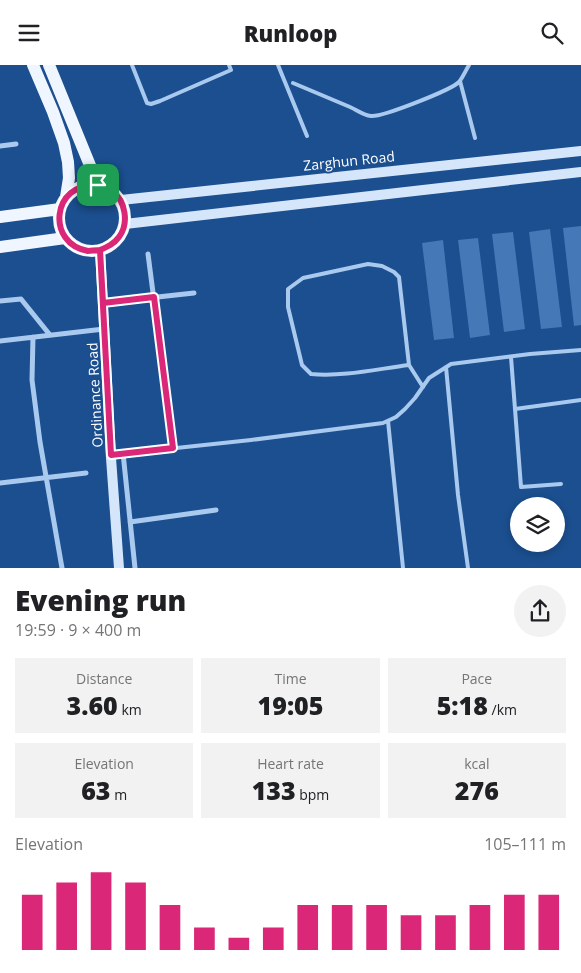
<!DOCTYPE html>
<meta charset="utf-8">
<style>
:root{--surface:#fff;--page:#f2f2f2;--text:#202124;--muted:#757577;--accent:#db2777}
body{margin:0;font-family:"Open Sans",sans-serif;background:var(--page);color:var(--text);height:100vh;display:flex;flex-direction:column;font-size:19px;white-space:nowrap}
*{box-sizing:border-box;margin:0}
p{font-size:16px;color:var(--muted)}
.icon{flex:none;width:28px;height:28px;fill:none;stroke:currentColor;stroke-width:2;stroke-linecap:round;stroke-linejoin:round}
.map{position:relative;height:503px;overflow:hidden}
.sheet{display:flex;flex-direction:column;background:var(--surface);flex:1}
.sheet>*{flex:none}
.fabs{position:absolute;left:510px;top:432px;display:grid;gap:10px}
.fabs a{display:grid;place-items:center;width:55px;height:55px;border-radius:50%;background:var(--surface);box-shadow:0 2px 8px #0003;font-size:25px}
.pin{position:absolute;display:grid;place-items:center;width:42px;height:42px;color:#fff;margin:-21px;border-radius:10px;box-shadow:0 2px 8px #0006}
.round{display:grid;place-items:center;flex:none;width:52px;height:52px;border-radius:26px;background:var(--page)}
.headline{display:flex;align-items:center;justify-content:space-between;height:85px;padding:0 15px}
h1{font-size:28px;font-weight:800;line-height:38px}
.stats{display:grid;grid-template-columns:repeat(3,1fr);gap:8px;height:85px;padding:5px 15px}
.stats div{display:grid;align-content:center;border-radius:0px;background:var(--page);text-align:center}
.stats b{font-size:25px;font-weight:800}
.stats small{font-size:14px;font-weight:400}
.stats p{font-size:14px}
.chart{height:140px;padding:10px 15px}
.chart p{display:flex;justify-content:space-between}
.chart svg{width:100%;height:90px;margin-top:5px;stroke:var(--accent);stroke-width:6}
header{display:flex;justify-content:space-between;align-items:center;height:65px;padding:0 15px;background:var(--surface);font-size:22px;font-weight:800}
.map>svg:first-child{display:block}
</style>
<header><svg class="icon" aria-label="menu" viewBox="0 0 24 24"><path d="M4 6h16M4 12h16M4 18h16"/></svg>Runloop<svg class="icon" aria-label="search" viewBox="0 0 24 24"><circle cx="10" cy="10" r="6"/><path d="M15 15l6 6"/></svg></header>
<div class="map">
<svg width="581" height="503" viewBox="0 0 581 503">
<rect width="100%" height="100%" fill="#1b4f8f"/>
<path fill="#4478b7" d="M581 161V260L574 261 563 163Z
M550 164 562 262 541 264 529 167Z
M513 167 525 264 504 267 492 169Z
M478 173 490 270 470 273 458 175Z
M443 175 454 273 434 275 422 178Z"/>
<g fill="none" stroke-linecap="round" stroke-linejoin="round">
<path stroke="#a9c9ee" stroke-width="4" d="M132 0 147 38 151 39 160 36 231 5 229 0
M278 0 307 71
M460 16 475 73
M293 18C312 26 331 34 350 42 357 45 363 50 371 51 383 52 451 25 459 17 463 12 466 5 469 0
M511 292 521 422 561 419
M409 300C377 304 343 312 311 309L302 300 288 242V224L303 213 368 199 382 201 394 207 399 212 409 300 423 322
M446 302 458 430 468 503
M515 344 581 335
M388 356 403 503
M111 390 251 375 383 358 396 352 405 344 415 333 429 313 451 299 530 289 581 285"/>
<path stroke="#a9c9ee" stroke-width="5" d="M0 81 16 79
M148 189 173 383
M0 236 21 234 50 270
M103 238 194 228
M33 272 32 315 40 377 62 503
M0 276 104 264
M123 388 135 503
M0 418 86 408
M130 457 216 445"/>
<path stroke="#d6e6fa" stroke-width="10" d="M121 135 581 86
M125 159 581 107
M100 185 111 393 119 503"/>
<path stroke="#f0f6ff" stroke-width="12" d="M33 0 53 47 64 78 68 97 69 113 66 132
M49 0 98 120
M59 153a33 33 0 1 1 66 0a33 33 0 1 1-66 0Z
M0 152 60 144
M0 182 65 173"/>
</g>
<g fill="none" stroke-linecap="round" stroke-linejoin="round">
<defs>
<path id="route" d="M98 120C51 117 46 179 88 186 91 186 96 185 100 185L103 238 154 232 173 383 111 390 100 185C107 182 114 179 119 172 129 159 126 136 112 126 108 124 103 122 98 120"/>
</defs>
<use href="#route" stroke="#fff" stroke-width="10"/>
<use href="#route" stroke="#db2777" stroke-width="6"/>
</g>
<g text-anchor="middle" stroke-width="4" stroke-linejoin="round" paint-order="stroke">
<g font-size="14" fill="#fff" stroke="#1b4f8f">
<text transform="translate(349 96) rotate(-6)" y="5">Zarghun Road</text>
<text transform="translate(95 330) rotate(-93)" y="5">Ordinance Road</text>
</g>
</g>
</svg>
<div class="fabs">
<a><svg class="icon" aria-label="layers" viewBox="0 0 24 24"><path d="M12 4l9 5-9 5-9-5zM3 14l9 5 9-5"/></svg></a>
</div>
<div class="pin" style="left:98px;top:120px;background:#1e9e55"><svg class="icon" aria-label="arrive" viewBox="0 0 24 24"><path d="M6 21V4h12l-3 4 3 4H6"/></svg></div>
</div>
<section class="sheet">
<div class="headline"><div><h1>Evening run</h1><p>19:59 · 9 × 400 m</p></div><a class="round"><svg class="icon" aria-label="share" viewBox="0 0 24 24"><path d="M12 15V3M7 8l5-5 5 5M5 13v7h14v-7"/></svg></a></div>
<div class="stats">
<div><p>Distance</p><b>3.60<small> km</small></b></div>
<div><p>Time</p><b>19:05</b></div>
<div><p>Pace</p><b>5:18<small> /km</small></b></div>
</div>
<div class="stats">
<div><p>Elevation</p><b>63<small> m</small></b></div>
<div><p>Heart rate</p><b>133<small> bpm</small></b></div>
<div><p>kcal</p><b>276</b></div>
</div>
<div class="chart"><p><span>Elevation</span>105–111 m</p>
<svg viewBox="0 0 160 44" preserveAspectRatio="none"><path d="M5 44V17M15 44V11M25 44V6M35 44V11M45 44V22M55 44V33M65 44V38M75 44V33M85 44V22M95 44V22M105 44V22M115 44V27M125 44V27M135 44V22M145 44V17M155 44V17"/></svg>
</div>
</section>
